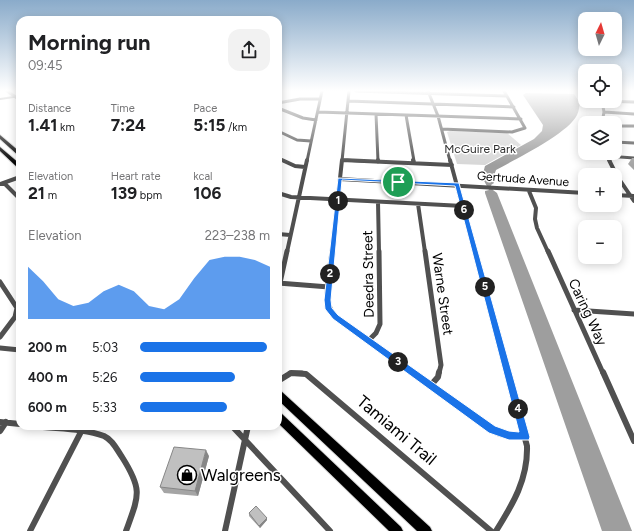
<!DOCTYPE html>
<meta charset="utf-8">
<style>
:root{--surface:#fff;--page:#f2f2f2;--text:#202124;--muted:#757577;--accent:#1a73e8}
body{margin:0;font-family:Figtree,sans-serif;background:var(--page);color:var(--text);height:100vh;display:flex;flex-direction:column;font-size:15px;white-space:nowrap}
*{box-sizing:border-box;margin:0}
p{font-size:13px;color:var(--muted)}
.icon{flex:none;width:22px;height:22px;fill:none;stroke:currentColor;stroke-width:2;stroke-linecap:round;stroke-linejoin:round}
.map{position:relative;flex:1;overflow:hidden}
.side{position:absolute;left:16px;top:16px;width:266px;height:414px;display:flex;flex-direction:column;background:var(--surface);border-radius:12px;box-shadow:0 2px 10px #0003}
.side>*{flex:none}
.needle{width:26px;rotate:5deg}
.fabs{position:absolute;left:578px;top:12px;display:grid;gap:8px}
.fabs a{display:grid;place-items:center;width:44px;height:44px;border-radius:8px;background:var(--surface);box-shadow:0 2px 10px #0003;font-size:20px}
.pin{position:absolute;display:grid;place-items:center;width:34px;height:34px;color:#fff;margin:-17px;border:2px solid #fff;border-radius:50%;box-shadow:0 1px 4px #0007}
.km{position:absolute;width:20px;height:20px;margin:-10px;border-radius:50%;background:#222;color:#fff;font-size:11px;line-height:20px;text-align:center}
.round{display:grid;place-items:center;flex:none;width:42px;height:42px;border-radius:12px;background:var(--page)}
.summary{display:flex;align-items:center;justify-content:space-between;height:68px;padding:0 12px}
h1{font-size:22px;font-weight:700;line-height:30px}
.figures{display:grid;grid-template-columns:repeat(3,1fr);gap:6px;height:68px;padding:4px 12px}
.figures div{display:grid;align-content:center}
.figures b{font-size:17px;font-weight:700}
.figures small{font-size:11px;font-weight:400}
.figures p{font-size:11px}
.chart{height:112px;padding:8px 12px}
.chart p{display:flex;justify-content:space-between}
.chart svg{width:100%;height:72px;margin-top:4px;fill:var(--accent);opacity:.7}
ul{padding:0 12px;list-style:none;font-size:13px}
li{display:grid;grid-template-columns:64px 48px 1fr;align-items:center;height:30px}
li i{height:10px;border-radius:5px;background:var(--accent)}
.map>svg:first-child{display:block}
</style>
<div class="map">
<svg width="634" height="531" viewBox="0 0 634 531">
<rect width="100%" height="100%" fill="#fff"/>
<path fill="#d7d7d7" d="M450 131 507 133 521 145 485 165 457 164 447 132Z"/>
<path fill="#9e9e9e" d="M526 93 574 94 580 103C579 107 579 111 577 115 569 133 514 160 496 170L493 178 494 183 491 185 493 190 497 193 632 531H602L485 193V191L489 190 482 177 485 166 534 139 542 131 543 125 523 95Z"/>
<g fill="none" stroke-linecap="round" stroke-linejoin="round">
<defs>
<path id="primary" d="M0 135 20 152V157L0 139Z
M0 147 20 164V169L18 168 0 151Z
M278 390 281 391 430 527 432 531H417L278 400Z
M278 411 281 413 401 527 403 531H389L278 423Z"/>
</defs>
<use href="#primary" stroke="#dbdbdb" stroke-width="2"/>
<path stroke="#505050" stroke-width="3" d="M7 91 20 100
M356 91 507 96
M428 91 438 116 450 161
M348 101 514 107
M602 101 634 102
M602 101 604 112 602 123
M278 103 300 99H320
M278 108 303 118 316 120
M318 112 521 119
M604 112 634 114
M376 114 378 161
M406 115 414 161
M615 126H634
M442 129 512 132 525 128 504 91
M278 131 297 140 311 141
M615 142 634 143
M606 153 610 161
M607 156 634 158
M278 158 284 161
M342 160 362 161
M307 161 322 91
M342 161 349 91"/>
<path stroke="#505050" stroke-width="4" d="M282 160 295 166 305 167
M342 160 452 165
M378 160V162
M413 160 414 163
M450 160 475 252
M609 160 617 176 634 201
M340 179 585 193
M4 183 20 199
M0 184 20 177
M529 191 536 208 535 219 537 228 548 252
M278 193 291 197 463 206
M615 195 634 196
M378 202 379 252
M418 204 425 252
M278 234 290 235
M287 252 307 160
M332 252 342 160"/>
<path stroke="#505050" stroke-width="5" d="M332 251C330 273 321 299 335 317L413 373
M425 251 441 365 439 373
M475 251 507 373
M548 251 603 373
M0 282 17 308 15 317 0 337
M278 283 329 287
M280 283 287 251
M574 310 634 314
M368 341 376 333 380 324 379 251
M0 348 20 350
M290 373H302"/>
<path stroke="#505050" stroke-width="6" d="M411 372 492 430 500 434 525 437
M603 372 634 441
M278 381 291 373 306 374 491 531
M431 385 438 377 439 372
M0 422 20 424
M34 426C56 429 83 428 104 436 113 440 117 450 122 457 143 490 139 495 126 531
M232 426 330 531
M0 431 6 422
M30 531 84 426
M225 531 248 426
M496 531C513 504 528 479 527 446L507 372"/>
<path fill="#505050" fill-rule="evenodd" d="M20 95V97L0 100V98Z"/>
<use href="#primary" fill="#000" fill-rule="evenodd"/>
</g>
<path fill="#a5a5a5" d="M632 158H634V170L628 164Z
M209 456 198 496 164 493 160 487Z
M249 513 267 518V520L260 528 249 516Z"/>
<path fill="#868686" d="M206 450 209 456 198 496 195 491Z
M267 518V520L260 528 259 526Z"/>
<path fill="#c0c0c0" stroke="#868686" d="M174 447 206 450 195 491 160 487Z
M256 506 267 518 259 526 249 513Z"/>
<linearGradient id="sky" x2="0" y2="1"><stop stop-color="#8aabca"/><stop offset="0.55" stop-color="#fff"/><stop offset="1" stop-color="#fff" stop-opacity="0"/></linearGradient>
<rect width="634" height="165" fill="url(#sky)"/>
<path fill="#1a73e8" stroke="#fff" fill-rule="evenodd" d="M338 178 459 183 530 437 529 440H509L489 433 333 319 325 309 324 300ZM342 180 455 186 519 432 509 431 495 426 338 315 332 308 331 300Z"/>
<defs>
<symbol id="shop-ring" viewBox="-11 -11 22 22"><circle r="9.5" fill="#fff" stroke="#000" stroke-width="1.5"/><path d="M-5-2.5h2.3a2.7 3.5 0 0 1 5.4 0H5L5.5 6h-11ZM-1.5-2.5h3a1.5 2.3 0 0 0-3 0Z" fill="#000"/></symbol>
</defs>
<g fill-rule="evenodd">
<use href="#shop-ring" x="176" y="464" width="22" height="22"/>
</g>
<g text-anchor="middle" stroke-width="3" stroke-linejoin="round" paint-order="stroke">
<g font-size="12" fill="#2e2e2e" stroke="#fff">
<text x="480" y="153">McGuire Park</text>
</g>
<g font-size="12" fill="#000" stroke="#fff">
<text transform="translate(523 179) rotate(4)" y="4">Gertrude Avenue</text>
</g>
<g font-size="14" fill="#000" stroke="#fff">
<text transform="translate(368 274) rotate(-91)" y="5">Deedra Street</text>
<text transform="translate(443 294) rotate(82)" y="5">Warne Street</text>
<text transform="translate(588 312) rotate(65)" y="5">Caring Way</text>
</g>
<g font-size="17" fill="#000" stroke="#fff">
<text transform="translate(397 430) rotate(40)" y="6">Tamiami Trail</text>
</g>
<g font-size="17" fill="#000" stroke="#fff" text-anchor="start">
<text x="201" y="481">Walgreens</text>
</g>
</g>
</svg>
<div class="fabs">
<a><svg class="needle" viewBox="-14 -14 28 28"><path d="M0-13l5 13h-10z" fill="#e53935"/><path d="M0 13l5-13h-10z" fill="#757577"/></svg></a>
<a><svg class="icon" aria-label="locate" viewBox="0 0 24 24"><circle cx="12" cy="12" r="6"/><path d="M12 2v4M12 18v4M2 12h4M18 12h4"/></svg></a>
<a><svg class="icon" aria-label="layers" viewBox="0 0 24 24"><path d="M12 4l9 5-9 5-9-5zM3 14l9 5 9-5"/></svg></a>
<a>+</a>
<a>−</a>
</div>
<div class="pin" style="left:398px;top:182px;background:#1e9e55"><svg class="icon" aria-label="arrive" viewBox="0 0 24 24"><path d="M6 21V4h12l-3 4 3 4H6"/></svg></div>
<b class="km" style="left:338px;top:201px">1</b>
<b class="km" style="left:330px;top:274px">2</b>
<b class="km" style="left:398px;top:362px">3</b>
<b class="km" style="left:518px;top:409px">4</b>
<b class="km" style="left:485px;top:287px">5</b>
<b class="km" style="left:464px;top:210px">6</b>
<section class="side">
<div class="summary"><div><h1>Morning run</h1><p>09:45</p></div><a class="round"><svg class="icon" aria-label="share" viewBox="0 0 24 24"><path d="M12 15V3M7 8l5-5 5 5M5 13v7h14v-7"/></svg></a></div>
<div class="figures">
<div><p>Distance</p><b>1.41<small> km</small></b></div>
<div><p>Time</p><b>7:24</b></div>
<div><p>Pace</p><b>5:15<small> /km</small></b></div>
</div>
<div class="figures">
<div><p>Elevation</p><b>21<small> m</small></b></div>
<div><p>Heart rate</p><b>139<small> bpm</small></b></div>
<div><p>kcal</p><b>106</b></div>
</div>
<div class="chart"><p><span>Elevation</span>223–238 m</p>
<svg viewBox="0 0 160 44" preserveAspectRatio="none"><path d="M0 44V12L10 21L20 32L30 36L40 34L50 27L60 23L70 27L80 36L90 38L100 32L110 19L120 8L130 6L140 6L150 8L160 12V44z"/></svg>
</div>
<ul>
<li><b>200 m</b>5:03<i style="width:98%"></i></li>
<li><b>400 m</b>5:26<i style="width:73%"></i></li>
<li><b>600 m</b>5:33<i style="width:67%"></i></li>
</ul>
</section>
</div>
